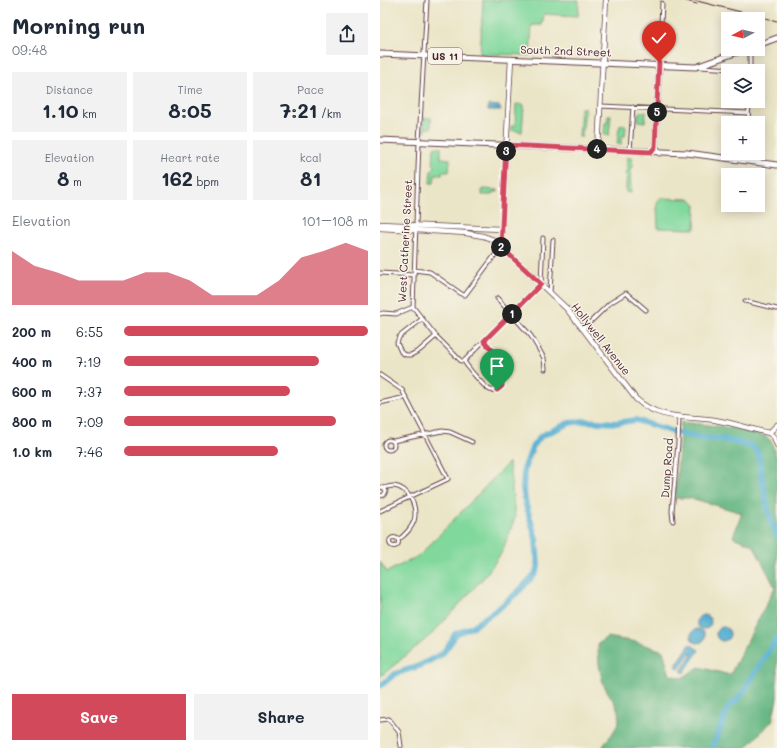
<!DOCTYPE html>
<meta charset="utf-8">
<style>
:root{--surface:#fff;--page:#f2f2f3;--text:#1f2937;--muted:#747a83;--accent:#d1495b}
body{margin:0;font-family:Mali,sans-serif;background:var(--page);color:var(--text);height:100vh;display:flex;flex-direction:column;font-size:15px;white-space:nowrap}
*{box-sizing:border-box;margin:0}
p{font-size:13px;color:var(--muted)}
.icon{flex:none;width:22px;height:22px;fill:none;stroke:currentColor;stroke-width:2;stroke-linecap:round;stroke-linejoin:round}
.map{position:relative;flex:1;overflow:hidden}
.side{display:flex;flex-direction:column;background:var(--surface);width:380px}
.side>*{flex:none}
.needle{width:26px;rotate:263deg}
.tools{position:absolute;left:341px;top:12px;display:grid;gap:8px}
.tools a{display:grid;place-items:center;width:44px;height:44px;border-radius:0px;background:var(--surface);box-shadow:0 2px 10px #0003;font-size:20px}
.pin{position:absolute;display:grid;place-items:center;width:34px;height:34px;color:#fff;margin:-41px -17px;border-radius:50% 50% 50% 0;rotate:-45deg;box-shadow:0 0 4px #0007}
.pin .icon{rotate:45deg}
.km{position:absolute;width:20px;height:20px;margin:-10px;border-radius:50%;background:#222;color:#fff;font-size:11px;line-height:20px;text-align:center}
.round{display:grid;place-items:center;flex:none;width:42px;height:42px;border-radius:0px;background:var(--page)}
.overview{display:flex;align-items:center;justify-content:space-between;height:68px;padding:0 12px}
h1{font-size:22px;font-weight:700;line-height:30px}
.metrics{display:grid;grid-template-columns:repeat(3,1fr);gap:6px;height:68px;padding:4px 12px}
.metrics div{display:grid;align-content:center;border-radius:0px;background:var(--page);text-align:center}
.metrics b{font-size:20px;font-weight:700}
.metrics small{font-size:11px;font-weight:400}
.metrics p{font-size:11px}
.chart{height:112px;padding:8px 12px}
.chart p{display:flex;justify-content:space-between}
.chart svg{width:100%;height:72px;margin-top:4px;fill:var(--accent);opacity:.7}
.button{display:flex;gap:8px;margin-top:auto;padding:8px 12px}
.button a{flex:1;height:46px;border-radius:0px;background:var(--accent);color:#fff;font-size:16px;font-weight:700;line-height:46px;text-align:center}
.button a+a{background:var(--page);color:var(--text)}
ul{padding:0 12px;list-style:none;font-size:13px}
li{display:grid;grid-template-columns:64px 48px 1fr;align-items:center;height:30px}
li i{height:10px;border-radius:5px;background:var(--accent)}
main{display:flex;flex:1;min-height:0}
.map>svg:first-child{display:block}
</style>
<main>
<section class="side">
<div class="overview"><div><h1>Morning run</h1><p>09:48</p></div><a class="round"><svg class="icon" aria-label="share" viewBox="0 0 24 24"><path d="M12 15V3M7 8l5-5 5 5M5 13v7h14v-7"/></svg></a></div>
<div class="metrics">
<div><p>Distance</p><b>1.10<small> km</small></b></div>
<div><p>Time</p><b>8:05</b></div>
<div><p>Pace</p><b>7:21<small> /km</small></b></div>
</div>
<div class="metrics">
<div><p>Elevation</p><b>8<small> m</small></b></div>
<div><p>Heart rate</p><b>162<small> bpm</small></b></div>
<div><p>kcal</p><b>81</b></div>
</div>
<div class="chart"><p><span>Elevation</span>101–108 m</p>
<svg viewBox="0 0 160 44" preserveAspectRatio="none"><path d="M0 44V11L10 20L20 24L30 29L40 29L50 29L60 24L70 24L80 29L90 38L100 38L110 38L120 29L130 15L140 11L150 6L160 11V44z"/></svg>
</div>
<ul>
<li><b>200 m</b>6:55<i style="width:100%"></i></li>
<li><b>400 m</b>7:19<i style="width:80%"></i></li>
<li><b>600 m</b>7:37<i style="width:68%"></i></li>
<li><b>800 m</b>7:09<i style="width:87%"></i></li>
<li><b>1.0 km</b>7:46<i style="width:63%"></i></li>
</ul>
<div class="button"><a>Save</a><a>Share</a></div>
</section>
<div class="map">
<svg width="397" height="748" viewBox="0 0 397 748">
<rect width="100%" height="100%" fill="#f7f3e8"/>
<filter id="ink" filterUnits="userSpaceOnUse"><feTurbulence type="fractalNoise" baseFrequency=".025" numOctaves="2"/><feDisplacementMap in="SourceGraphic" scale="8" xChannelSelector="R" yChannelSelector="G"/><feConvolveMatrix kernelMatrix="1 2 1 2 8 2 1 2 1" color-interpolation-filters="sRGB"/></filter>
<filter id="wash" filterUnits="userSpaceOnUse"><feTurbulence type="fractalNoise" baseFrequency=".012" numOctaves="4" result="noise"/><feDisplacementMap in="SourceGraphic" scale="16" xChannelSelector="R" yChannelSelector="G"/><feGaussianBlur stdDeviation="0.9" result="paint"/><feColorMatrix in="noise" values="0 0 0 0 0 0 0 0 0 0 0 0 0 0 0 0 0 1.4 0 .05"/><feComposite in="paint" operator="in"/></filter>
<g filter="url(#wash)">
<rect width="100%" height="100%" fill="#ebe5c7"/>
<path fill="#80d89c" stroke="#657c64" d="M103 0H199L198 16 164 14 162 25H152L150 55 100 54Z
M136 104 144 105 142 132 131 130V126H135Z
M201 108H205L202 137H199Z
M259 112H266L265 122 258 121Z
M228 115H231L229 135H224L225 123H227Z
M44 118H51V128H45V132H43Z
M240 125 246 126 245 136 241 137V145L237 144 239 128H240Z
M54 147H61V158L70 159 69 172H62V175H55L54 183H50L51 171 54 169 55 166 53 164Z
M247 158H252V167L250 168 251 193 246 192Z
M102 189 118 190V192H113V195H102Z
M280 198 311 199 316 205 315 229 278 228 277 204Z
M129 462 135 518 122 552 106 575 53 633 0 677V562L7 572 40 555Z"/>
<path fill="#68b884" stroke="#596c58" d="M301 422C318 424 380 429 390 440 393 444 395 453 397 458V698L392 721 366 748H222C227 739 238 729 239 719 240 706 228 695 224 685 219 671 218 658 218 644L227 637 256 642 283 651 290 675 302 678 319 667 350 675 395 587 373 545 353 537 362 513 311 498H295Z"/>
<path fill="#53afd2" stroke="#4e677e" d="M108 105 119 106 121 110H108Z
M317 622a7 7 0 1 1 14 0a7 7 0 1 1-14 0Z
M336 634a7 7 0 1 1 14 0a7 7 0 1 1-14 0Z
M311 636a7 7 0 1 1 14 0a7 7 0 1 1-14 0Z
M310 644 319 650 304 673 301 671 312 653 310 652 299 669 295 667Z"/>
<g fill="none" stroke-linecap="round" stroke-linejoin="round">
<path stroke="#53afd2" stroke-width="6" d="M0 686 15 674 39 666 62 654 71 642 75 634 92 627 118 609 140 590 155 574 158 567 156 539 146 505 143 488 144 469 153 446 161 436 189 423 202 421 236 423 256 420 294 432 322 438 342 439 359 443 371 446 378 452C383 481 385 509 397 536
M332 748 350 705 360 697 397 638"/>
</g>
</g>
<g filter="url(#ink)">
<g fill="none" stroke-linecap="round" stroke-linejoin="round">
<defs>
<path id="street" d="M368 49 370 57V71
M279 66 282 3
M320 67 370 70
M221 106 368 113
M368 123 369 101
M250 151 253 107
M367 153V160
M34 270 50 272 83 295H85L121 247
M0 273 34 275
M170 292 173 240
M117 298 151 336 164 358 165 369
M365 301 397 309
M33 307 39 142 47 0
M33 307 56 336 81 361H84L161 283 163 238
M0 314 3 313 16 314 33 307
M42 319 19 337 17 343 21 352 26 355H31L40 350 56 336
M203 329 230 303 246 293 266 310
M84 361C88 368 104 387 110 390 114 391 117 390 120 388L122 382V361L105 341
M0 375 22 390 68 479 0 511
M0 403 26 397
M4 445a5 5 0 1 1 10 0a5 5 0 1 1-10 0Z
M13 441 62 431 70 432 92 442
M0 487 4 488 6 491 4 495 0 496
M4 488C7 487 11 486 14 486 29 488 38 507 34 521 31 529 25 535 18 540
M293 521 292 511 298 444 299 417
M9.5 542a4.5 4.5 0 1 1 9 0a4.5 4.5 0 1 1-9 0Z
M0 720 9 719 19 732 21 746"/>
<path id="secondary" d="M218 149 226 0
M0 224 122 229
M0 228 86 233 103 236 114 240 186 308 203 329 256 399C279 420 306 416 335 420 353 423 371 429 389 433L394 437 397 445
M121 247 131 59
M389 433 397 425"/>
<path id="primary" d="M378 45 397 38
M0 54 316 67 366 49
M279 66 275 147 280 153
M0 140 307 153 397 165"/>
</defs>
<use href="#street" stroke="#623d42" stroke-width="5"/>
<use href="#secondary" stroke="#623d42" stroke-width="6"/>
<use href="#primary" stroke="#623d42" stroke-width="7"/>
<use href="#street" stroke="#fff" stroke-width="3"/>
<use href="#secondary" stroke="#fff" stroke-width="4.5"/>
<use href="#primary" stroke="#fff" stroke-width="5"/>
<path stroke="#4a1f2b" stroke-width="1" d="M303 0 317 4
M313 0 397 21"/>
</g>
</g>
<g fill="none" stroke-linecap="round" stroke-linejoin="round" filter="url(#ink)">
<defs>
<path id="route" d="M117 390 122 386V361L104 341 161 284 121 247 126 145 271 152 275 147 279 62"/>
</defs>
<use href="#route" stroke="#fff" stroke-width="8"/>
<use href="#route" stroke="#d1495b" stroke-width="5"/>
</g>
<g text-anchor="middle" stroke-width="3" stroke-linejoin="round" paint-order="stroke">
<rect fill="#f7f3e8" stroke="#7e5f64" stroke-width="1" x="48" y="48" width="34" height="16" rx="3"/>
<g font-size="10" font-weight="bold" fill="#4a1f2b">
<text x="65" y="60">US 11</text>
</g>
<g font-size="11" fill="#4a1f2b" stroke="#f7f3e8">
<text transform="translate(186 51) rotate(2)" y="4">South 2nd Street</text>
<text transform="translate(25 241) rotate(-87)" y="4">West Catherine Street</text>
<text transform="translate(221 339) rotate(52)" y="4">Hollywell Avenue</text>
<text transform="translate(287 468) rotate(-86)" y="4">Dump Road</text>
</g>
</g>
</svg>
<div class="tools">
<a><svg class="needle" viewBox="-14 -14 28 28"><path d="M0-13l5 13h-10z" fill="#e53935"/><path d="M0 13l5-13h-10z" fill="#747a83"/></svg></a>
<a><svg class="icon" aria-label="layers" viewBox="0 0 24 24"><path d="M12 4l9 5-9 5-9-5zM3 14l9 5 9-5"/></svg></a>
<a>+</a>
<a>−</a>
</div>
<div class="pin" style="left:117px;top:390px;background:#1e9e55"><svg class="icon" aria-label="arrive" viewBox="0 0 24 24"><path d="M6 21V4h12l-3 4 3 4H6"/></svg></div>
<div class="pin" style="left:279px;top:62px;background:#d93025"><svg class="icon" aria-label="check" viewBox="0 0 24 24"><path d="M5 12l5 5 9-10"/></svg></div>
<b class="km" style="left:132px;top:314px">1</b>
<b class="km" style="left:121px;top:247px">2</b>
<b class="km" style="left:126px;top:151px">3</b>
<b class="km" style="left:217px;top:149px">4</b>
<b class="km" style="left:277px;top:112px">5</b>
</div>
</main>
